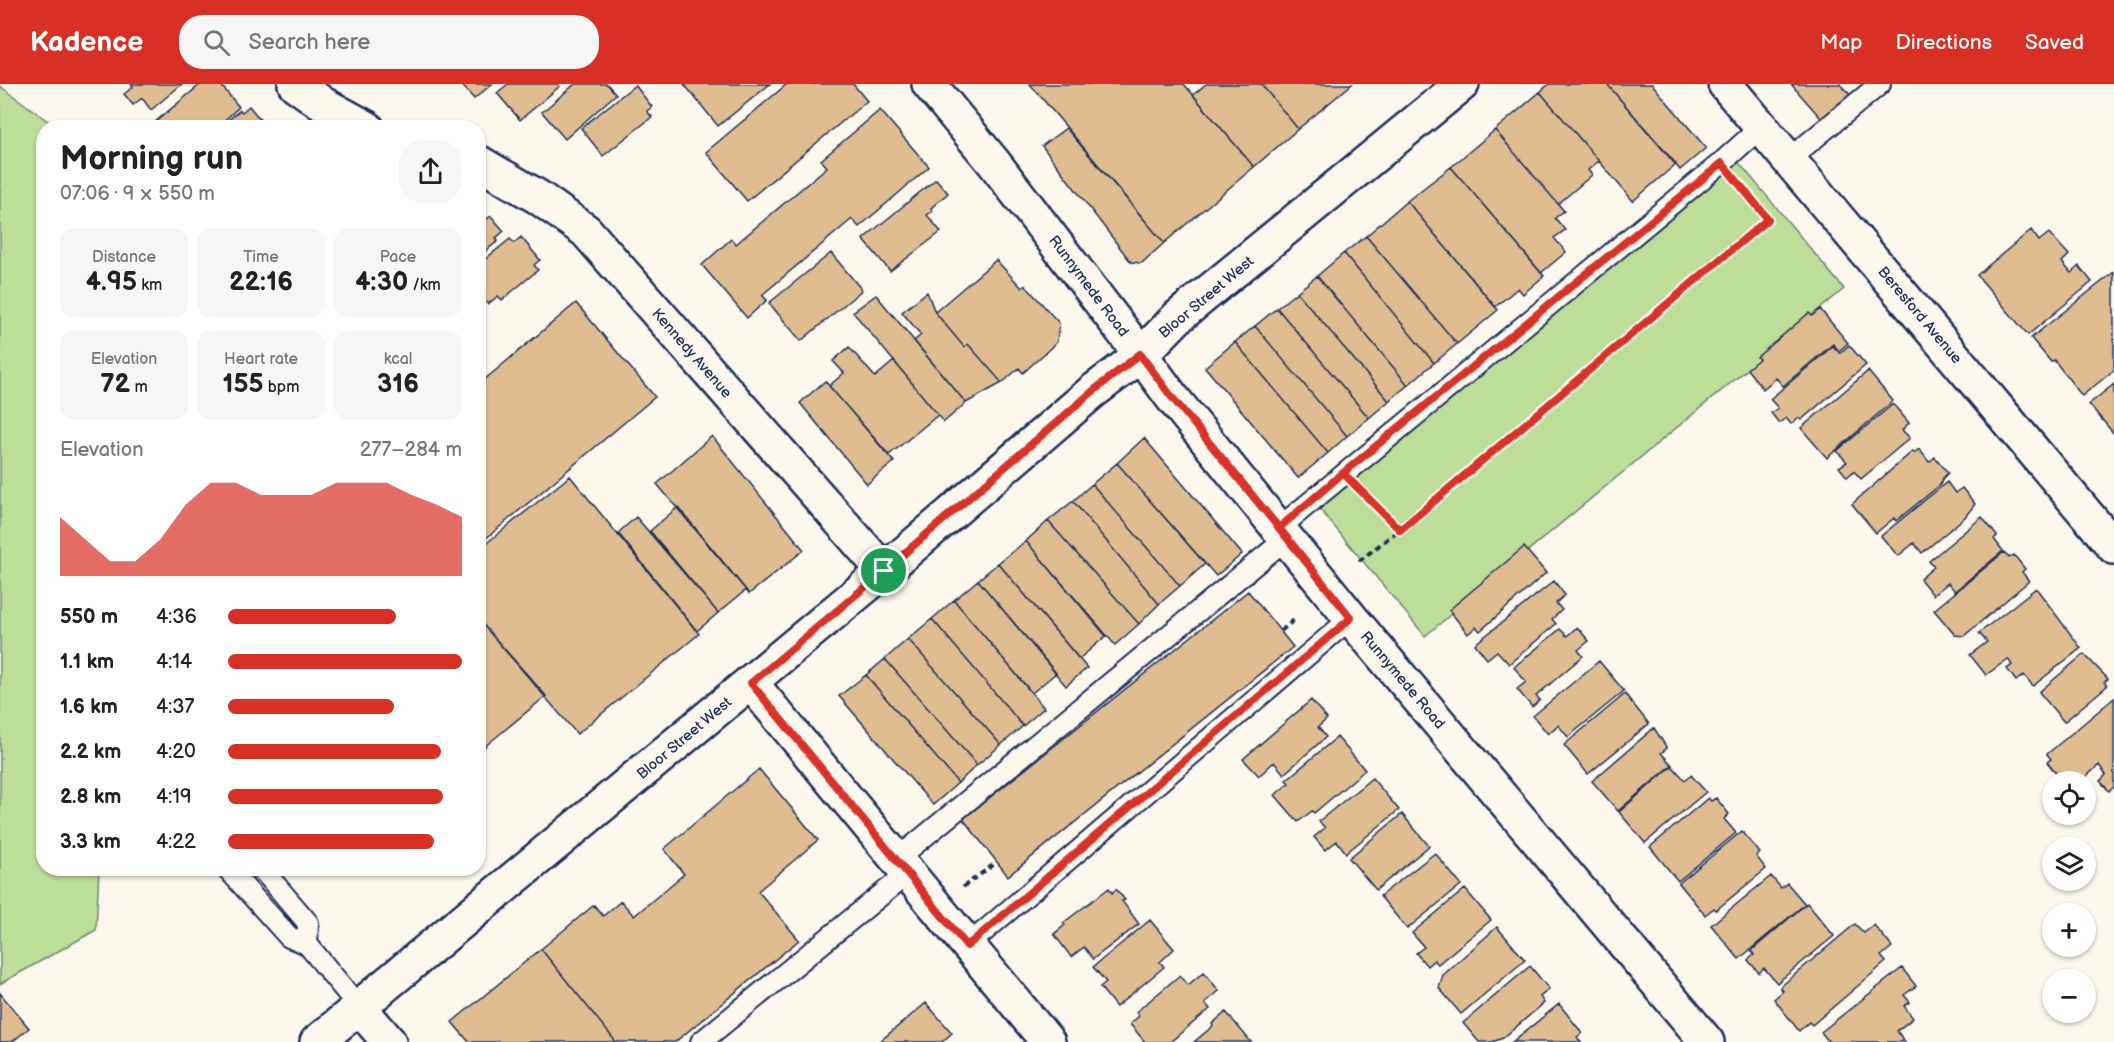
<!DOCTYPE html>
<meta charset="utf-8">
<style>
:root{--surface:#fff;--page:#f6f6f6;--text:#222;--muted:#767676;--accent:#d93025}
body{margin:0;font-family:"Balsamiq Sans",sans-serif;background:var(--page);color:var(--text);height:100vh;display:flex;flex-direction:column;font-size:22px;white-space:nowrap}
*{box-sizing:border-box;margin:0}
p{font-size:20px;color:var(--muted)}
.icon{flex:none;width:33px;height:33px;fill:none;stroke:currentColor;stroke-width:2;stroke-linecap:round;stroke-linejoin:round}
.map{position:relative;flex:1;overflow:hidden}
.drawer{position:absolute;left:36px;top:36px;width:450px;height:756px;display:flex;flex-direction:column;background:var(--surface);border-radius:24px;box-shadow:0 2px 4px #0004}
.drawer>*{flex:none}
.controls{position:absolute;left:2042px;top:687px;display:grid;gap:12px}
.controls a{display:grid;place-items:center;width:54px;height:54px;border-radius:50%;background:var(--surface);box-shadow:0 2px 4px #0004;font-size:30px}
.pin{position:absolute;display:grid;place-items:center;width:51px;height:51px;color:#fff;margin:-26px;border:3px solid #fff;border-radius:50%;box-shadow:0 2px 6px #0007}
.round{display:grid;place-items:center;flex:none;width:63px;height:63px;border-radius:24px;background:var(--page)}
.headline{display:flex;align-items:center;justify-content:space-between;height:102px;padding:0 24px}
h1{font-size:33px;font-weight:800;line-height:45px}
.figures{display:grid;grid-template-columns:repeat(3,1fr);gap:9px;height:102px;padding:6px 24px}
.figures div{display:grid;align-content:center;border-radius:15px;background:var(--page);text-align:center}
.figures b{font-size:26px;font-weight:800}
.figures small{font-size:16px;font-weight:400}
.figures p{font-size:16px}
.chart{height:168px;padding:12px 24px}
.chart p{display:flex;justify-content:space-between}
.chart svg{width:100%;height:108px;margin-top:6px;fill:var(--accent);opacity:.7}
ul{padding:0 24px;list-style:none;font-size:20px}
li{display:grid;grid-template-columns:96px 72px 1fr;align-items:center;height:45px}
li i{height:15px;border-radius:8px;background:var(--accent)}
header{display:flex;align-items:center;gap:36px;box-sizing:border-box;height:84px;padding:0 30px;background:var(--accent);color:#fff}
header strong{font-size:28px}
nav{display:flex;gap:33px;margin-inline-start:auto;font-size:21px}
.search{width:420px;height:54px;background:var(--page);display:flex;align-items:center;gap:15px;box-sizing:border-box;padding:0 21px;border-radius:24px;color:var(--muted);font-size:22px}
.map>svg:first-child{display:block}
</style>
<header>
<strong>Kadence</strong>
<div class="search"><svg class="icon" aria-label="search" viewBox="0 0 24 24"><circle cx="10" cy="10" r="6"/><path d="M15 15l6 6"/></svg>Search here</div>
<nav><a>Map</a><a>Directions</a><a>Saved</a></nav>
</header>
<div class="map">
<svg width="2114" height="958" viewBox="0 0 2114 958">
<rect width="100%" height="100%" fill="#fbf7ec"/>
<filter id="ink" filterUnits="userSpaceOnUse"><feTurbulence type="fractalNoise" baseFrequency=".0167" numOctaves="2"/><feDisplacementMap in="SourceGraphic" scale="12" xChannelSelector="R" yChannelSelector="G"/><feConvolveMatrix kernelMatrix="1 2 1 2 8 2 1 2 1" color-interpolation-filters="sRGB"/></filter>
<g filter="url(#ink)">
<path fill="#bcde98" stroke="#6c867b" stroke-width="1.5" d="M0 2 56 43 44 44V784L99 785 96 846 0 900Z
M1736 75 1844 205 1425 552 1318 423Z"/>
<path fill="#dfbd91" stroke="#1b2f5e" stroke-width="1.5" d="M131 0H182L151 26 142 14 133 21 124 10 133 3Z
M201 0H220L239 23 216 44H157L154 39Z
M461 0H492L474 15Z
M508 0H558L560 2 520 36 497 9Z
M575 0H607L616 10 565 55 542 28Z
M684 0H770L718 42Z
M787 0H853L867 17 747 117 706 68Z
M1030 0H1184L1254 83 1164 159Z
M1206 0H1261L1298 45 1254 83 1193 11Z
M1261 0H1352L1298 45Z
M1549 0H1607L1676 80 1633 117 1540 8Z
M1607 0H1652L1706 64 1680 86Z
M1791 0H1840L1854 15 1826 40Z
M635 1 652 23 647 27 652 33 603 72 581 44Z
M1540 8 1599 77 1588 86 1592 91 1558 120 1495 46Z
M249 22 267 44H219L240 26 242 28Z
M880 26 929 83 859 143 852 135 762 211 767 216 747 234 702 181 731 155 736 160 827 83 821 76Z
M1066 44 1164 159 1142 179 1131 178 1042 62Z
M1495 46 1564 127 1555 134 1565 146 1554 154 1566 168 1541 189 1451 83Z
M1451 83 1544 192 1523 210 1518 204 1495 223 1407 117Z
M936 95 948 109 931 124 933 127 927 131 941 148 890 187 863 155Z
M1407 117 1498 226 1457 260 1366 152Z
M491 132 504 147 496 154 498 157 478 173V134L482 139Z
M2031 146 2039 157 2049 149 2069 171 2062 178 2071 189 2079 182 2092 198 2028 251 1977 191Z
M1366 152 1457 260 1434 279 1344 169Z
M521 153 540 176 534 181 538 186 502 216 498 212 488 220 478 210V181L510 155 514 159Z
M831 169 862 206 801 257 769 219Z
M1344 169 1434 279 1408 301 1317 192Z
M996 176 1022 204 1025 201 1059 239 1057 258 1023 289 1019 284 1002 299 968 260 964 263 935 228Z
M2114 188V286L2082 312 2054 276 2051 278 2031 254Z
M1317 192 1408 301 1389 317 1297 208Z
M927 208 935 228 964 263 968 260 1002 299 966 319 914 257 921 251 902 228Z
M1297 208 1389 317 1369 334 1277 224Z
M876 211 966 319 944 338 853 228Z
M576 219 655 313 478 461V301Z
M1277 224 1369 334 1347 352 1255 242Z
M1820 225 1848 259 1839 267 1833 260 1783 302 1776 294 1763 305 1747 285 1759 275 1757 273 1809 229 1812 232Z
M1255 242 1347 352 1328 369 1235 258Z
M1235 258 1328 369 1298 394 1205 283Z
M1849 261 1866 281 1801 336 1798 334 1791 340 1786 334 1779 339 1771 329 1778 324 1770 315 1833 262 1840 269Z
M849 263 875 293 894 277 938 331 889 371 829 302 844 289 833 277Z
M1868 287 1893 317 1827 374 1801 344Z
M825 297 894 378 867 400 800 319Z
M2114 300V350L2089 320Z
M1893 320 1909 339 1902 346 1910 354 1861 395 1854 387 1847 393 1839 383 1847 378 1837 367Z
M712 352 804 466 749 510 657 400Z
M1144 354 1242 470 1216 492 1117 379Z
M1919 365 1929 378 1935 373 1948 389 1943 394 1940 401 1896 437 1894 434 1876 449 1852 420 1913 367 1914 369Z
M1117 379 1205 480 1180 502 1092 400Z
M570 392 699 550 577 650 478 535V466Z
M1947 398 1955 409 1962 404 1975 420 1965 433 1922 469 1914 459 1898 472 1881 452Z
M1092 400 1180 502 1159 520 1073 417Z
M1073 417 1159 520 1139 540 1048 437Z
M678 423 746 506 718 529 650 447Z
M636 433 718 529 697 547 618 449Z
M1982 433 1997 452 1994 455 2003 467 1955 507 1948 499 1933 511 1920 495 1934 483 1929 477Z
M1048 437 1139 540 1115 561 1026 457Z
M1026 457 1106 552 1079 575 998 479Z
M1524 463 1546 489 1480 547 1476 543 1468 550 1449 526Z
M2004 468 2009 474 2014 471 2025 485 2022 488 2029 497 1964 552 1955 551 1934 526Z
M998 479 1087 584 1066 602 978 496Z
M978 496 1056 589 1032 609 954 516Z
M1554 497 1565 511 1556 519 1562 526 1552 535 1556 540 1509 580 1497 567 1487 575 1475 560Z
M2036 504 2081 564 2033 602 2024 591 2016 597 2007 585 2012 581 2008 575 1986 591 1970 571 1987 558 1979 549Z
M1248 507 1293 563 1008 792 963 735Z
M954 516 1044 624 1023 642 932 535Z
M478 535 546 612 478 668Z
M932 535 1023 642 1001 661 908 555Z
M1577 543 1589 557 1578 566 1583 572 1536 612 1540 616 1532 623 1517 605 1526 598 1514 583 1560 545 1567 552Z
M908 555 1001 661 977 681 885 575Z
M2084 570 2108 595 2104 598 2107 602 2064 638 2039 608Z
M885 575 977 681 958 699 866 591Z
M1599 577 1624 607 1568 653 1558 641 1548 650 1533 632Z
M866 591 958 699 933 721 839 612Z
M1625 610 1649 640 1588 690 1564 661Z
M2114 614V703L2109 707 2100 697 2106 691 2099 681 2080 698H2063L2047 678 2051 675 2047 670Z
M1311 616 1327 635 1318 643 1326 653 1284 690 1274 678 1259 692 1243 675Z
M1654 644 1667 664 1661 669 1672 681 1618 727 1592 697Z
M1337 653 1365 686 1314 729 1312 727 1298 738 1275 711 1289 699 1286 696Z
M1672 682 1685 696 1691 691 1706 708 1645 759 1619 728Z
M759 685 818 756 758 807 799 856 675 958H616L541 865 594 821 603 832 621 817 634 832 684 790 664 765Z
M1372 694 1399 726 1346 769 1337 757 1325 766 1314 753 1325 744 1319 737Z
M1708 714 1711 717 1716 714 1729 730 1724 735 1736 749 1678 797 1650 763Z
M1402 730 1429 762 1376 806 1349 774Z
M1742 747 1760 769 1756 772 1766 785 1716 826 1714 824 1705 831 1679 799Z
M1435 769 1461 801 1407 845 1380 812Z
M1771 792 1781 804 1787 799 1805 820 1739 875 1711 841Z
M1109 804 1112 809 1116 805 1125 816 1122 817 1139 840 1093 875 1084 863 1071 873 1054 850 1065 841 1063 839Z
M1465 805 1491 836 1438 880 1434 876 1427 882 1416 869 1424 863 1412 849Z
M1807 819 1834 852 1777 899 1764 884 1759 889 1748 876 1754 871 1751 867Z
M1150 836 1174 865 1160 878 1164 883 1116 923 1100 903 1106 898 1093 883Z
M1855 840 1864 849 1874 841 1892 863 1881 872 1886 878 1812 941 1809 938 1799 947 1774 915 1783 907 1780 903Z
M1497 843 1525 876 1461 930 1439 904 1443 891Z
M541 865 616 958H469L452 938Z
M1530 882 1549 905 1540 913 1544 919 1503 954 1492 958H1479L1463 939Z
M1902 884 1916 902 1904 911 1910 918 1904 922 1913 934 1897 947 1905 958H1829L1821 948Z
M1204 888 1219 907 1205 919 1210 925 1170 958H1145L1130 940 1139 932 1136 928 1180 891 1188 901Z
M0 909 29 944 12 958H0Z
M926 919 952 949 942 958H879Z
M1559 920 1582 949 1577 953 1581 958H1512Z
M1226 928 1251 958H1194L1213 942 1212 940Z"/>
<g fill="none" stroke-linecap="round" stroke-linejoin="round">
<defs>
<path id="lane" d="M1788 76 1880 0
M1279 444 1721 79 1761 43
M897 775 1287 454
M227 784 289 853 307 860 358 922
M261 784 308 839 307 860
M967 862 1351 534
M701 958 908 789"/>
<path id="street" d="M295 0 323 20 367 44
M929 0 995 80 1141 271
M1725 0 2114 463
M478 78 538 113 586 147 884 487
M751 599 1048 958
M358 922 389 958"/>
<path id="secondary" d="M1141 271 1171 312 1351 534 1707 958"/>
<path id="primary" d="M317 958 884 487 1092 308 1141 271 1178 233 1462 0"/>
</defs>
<use href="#lane" stroke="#1b2f5e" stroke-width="24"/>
<use href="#street" stroke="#1b2f5e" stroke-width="38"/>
<use href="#secondary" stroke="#1b2f5e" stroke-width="38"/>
<use href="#primary" stroke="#1b2f5e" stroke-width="38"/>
<path stroke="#1b2f5e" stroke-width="4" stroke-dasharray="6 4.5" stroke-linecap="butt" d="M1364 410 1400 445
M1359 477 1400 445 1768 135 1739 100
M1281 547 1296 534
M963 803 997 778"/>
<use href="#lane" stroke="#fbf7ec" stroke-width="20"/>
<use href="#street" stroke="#fbf7ec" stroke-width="33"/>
<use href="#secondary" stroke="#fbf7ec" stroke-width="33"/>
<use href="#primary" stroke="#fbf7ec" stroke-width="33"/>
</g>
</g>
<g fill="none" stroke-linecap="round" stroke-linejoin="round" filter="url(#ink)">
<defs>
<path id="route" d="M884 487 751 599 967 862 1351 534 1279 444 1343 389 1400 446 1768 135 1722 79 1343 389 1279 444 1171 312 1140 270 1092 308 884 487"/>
</defs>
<use href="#route" stroke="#fff" stroke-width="12"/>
<use href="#route" stroke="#d93025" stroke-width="8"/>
</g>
<g text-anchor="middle" stroke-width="6" stroke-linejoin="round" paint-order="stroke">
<g font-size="15" fill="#1b2f5e" stroke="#fbf7ec">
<text transform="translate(1089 202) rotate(53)" y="5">Runnymede Road</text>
<text transform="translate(1206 213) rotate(-40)" y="5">Bloor Street West</text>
<text transform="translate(1920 231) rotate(50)" y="5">Beresford Avenue</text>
<text transform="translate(692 269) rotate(49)" y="5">Kennedy Avenue</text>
<text transform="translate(1403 596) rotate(50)" y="5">Runnymede Road</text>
<text transform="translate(684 654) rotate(-40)" y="5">Bloor Street West</text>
</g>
</g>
</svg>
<div class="controls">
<a><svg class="icon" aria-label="locate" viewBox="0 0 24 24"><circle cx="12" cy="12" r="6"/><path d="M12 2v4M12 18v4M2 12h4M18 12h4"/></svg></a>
<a><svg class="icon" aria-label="layers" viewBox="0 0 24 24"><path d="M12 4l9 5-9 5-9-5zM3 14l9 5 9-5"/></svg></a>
<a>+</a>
<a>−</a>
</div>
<div class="pin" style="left:884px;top:487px;background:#1e9e55"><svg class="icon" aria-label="arrive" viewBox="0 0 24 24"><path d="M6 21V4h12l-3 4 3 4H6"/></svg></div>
<section class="drawer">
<div class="headline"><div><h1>Morning run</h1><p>07:06 · 9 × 550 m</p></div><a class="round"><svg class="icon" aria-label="share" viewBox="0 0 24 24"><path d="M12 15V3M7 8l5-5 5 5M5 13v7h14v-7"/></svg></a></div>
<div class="figures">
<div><p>Distance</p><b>4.95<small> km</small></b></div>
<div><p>Time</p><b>22:16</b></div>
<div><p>Pace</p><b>4:30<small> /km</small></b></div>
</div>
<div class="figures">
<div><p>Elevation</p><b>72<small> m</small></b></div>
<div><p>Heart rate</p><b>155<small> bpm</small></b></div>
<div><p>kcal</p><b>316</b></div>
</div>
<div class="chart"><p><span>Elevation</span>277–284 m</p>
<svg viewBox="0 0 160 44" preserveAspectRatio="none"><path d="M0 44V20L10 29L20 38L30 38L40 29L50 15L60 6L70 6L80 11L90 11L100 11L110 6L120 6L130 6L140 11L150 15L160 20V44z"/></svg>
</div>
<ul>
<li><b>550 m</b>4:36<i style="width:72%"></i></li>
<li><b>1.1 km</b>4:14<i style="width:100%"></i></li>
<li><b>1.6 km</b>4:37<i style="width:71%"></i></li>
<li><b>2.2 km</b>4:20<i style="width:91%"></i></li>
<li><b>2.8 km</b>4:19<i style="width:92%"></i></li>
<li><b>3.3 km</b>4:22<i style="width:88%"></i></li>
</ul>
</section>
</div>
